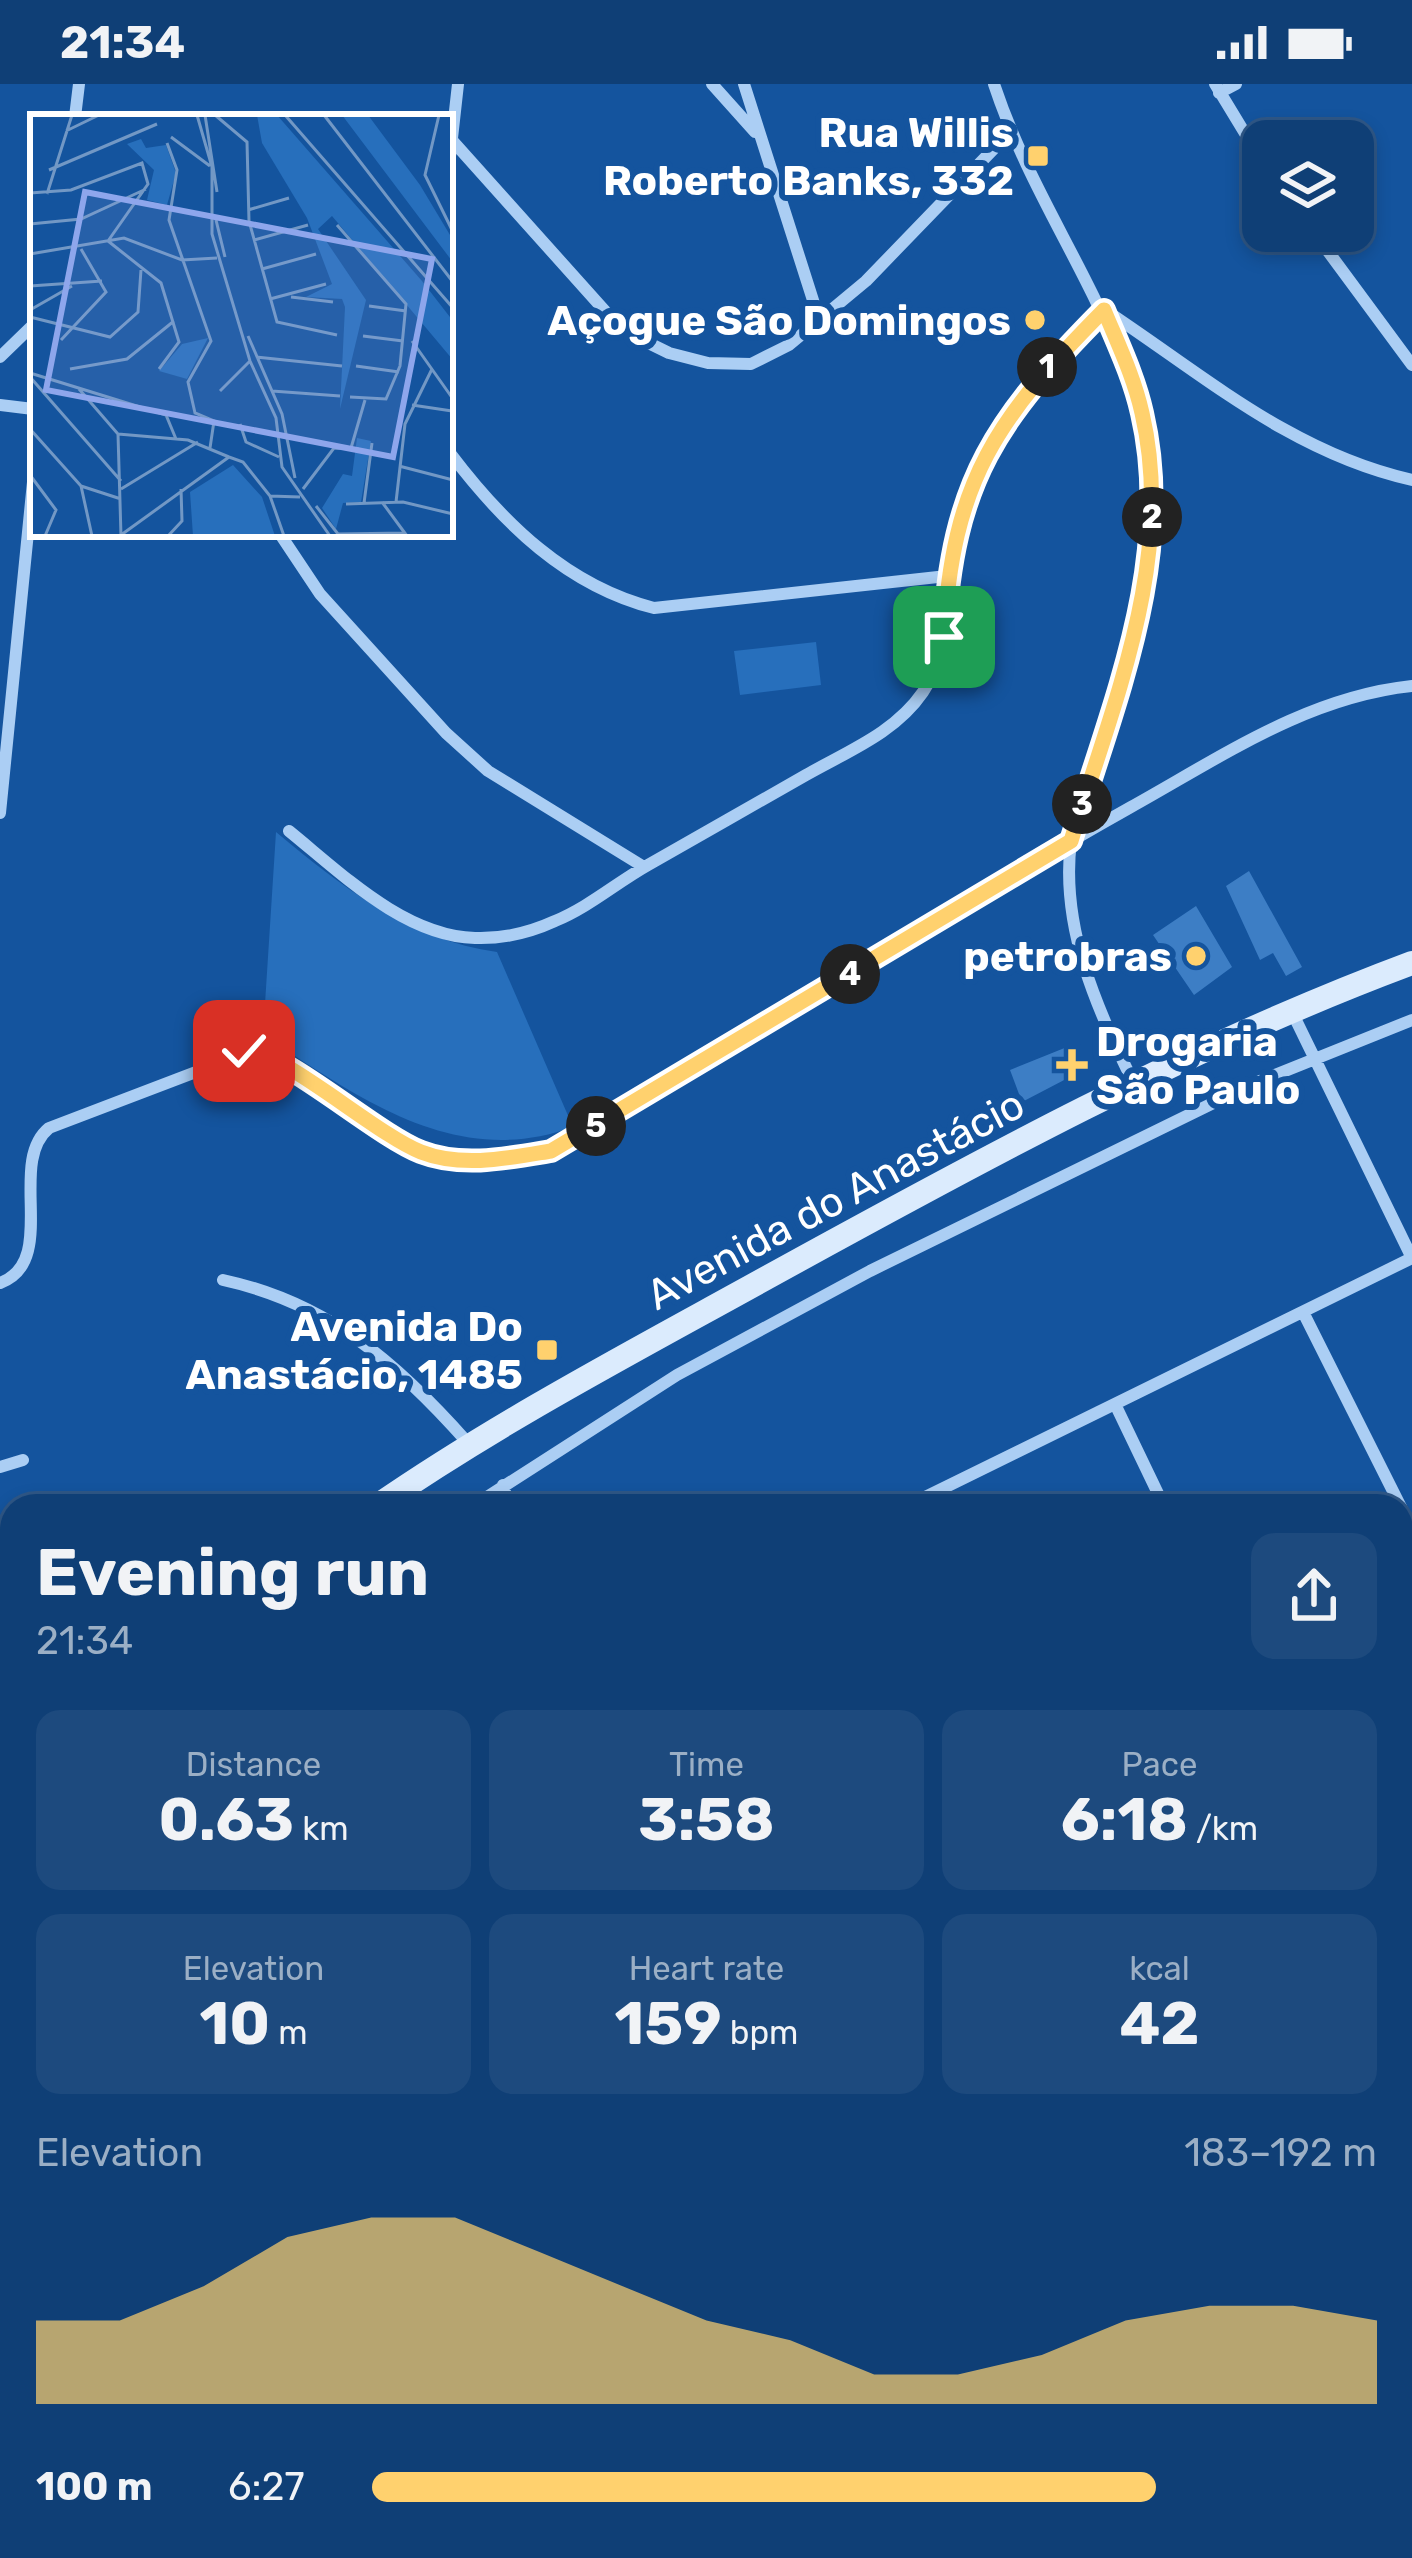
<!DOCTYPE html>
<meta charset="utf-8">
<style>
:root{--surface:#0f3f76;--page:#1d4a7e;--text:#f1f3f6;--muted:#9bafc5;--line:#2f5888;--accent:#ffd16e}
body{margin:0;font-family:Rubik,sans-serif;background:var(--page);color:var(--text);height:100vh;display:flex;flex-direction:column;font-size:45px;white-space:nowrap}
*{box-sizing:border-box;margin:0}
p{font-size:39px;color:var(--muted)}
.icon{flex:none;width:66px;height:66px;fill:none;stroke:currentColor;stroke-width:2;stroke-linecap:round;stroke-linejoin:round}
.map{position:relative;flex:1;overflow:hidden}
.side{position:absolute;left:0px;top:1410px;width:1413px;height:1065px;display:flex;flex-direction:column;background:var(--surface);border-radius:36px 36px 0 0;box-shadow:0 6px 18px #0003,0 0 0 3px var(--line)}
.side>*{flex:none}
.tools{position:absolute;left:1242px;top:36px;display:grid;gap:24px}
.tools a{display:grid;place-items:center;width:132px;height:132px;border-radius:24px;background:var(--surface);box-shadow:0 6px 18px #0003,0 0 0 3px var(--line);font-size:60px}
.pin{position:absolute;display:grid;place-items:center;width:102px;height:102px;color:#fff;margin:-51px;border-radius:24px;box-shadow:0 6px 18px #0006}
.km{position:absolute;width:60px;height:60px;margin:-30px;border-radius:50%;background:#222;color:#fff;font-size:33px;line-height:60px;text-align:center}
.round{display:grid;place-items:center;flex:none;width:126px;height:126px;border-radius:24px;background:var(--page)}
.summary{display:flex;align-items:center;justify-content:space-between;height:204px;padding:0 36px}
h1{font-size:66px;font-weight:700;line-height:90px}
.metrics{display:grid;grid-template-columns:repeat(3,1fr);gap:18px;height:204px;padding:12px 36px}
.metrics div{display:grid;align-content:center;border-radius:24px;background:var(--page);text-align:center}
.metrics b{font-size:60px;font-weight:700}
.metrics small{font-size:33px;font-weight:400}
.metrics p{font-size:33px}
.chart{height:336px;padding:24px 36px}
.chart p{display:flex;justify-content:space-between}
.chart svg{width:100%;height:216px;margin-top:12px;fill:var(--accent);opacity:.7}
ul{padding:0 36px;list-style:none;font-size:39px}
li{display:grid;grid-template-columns:192px 144px 1fr;align-items:center;height:90px}
li i{height:30px;border-radius:15px;background:var(--accent)}
.status{display:flex;justify-content:space-between;align-items:center;height:84px;padding:0 60px;background:var(--surface);direction:ltr}
.status svg{height:33px;fill:currentColor}
.map>svg:first-child{display:block}
</style>
<div class="status"><b>21:34</b><svg viewBox="0 0 49 12"><path d="M0 12V9h3v3zM5 12V6h3v6zM10 12V3h3v9zM15 12V0h3v12zM26 1h20v11H26zM47 4h2v5h-2z"/></svg></div>
<div class="map">
<svg width="1412" height="2474" viewBox="0 0 1412 2474">
<rect width="100%" height="100%" fill="#14549e"/>
<path fill="#276fbc" d="M816 558 821 601 740 611 734 567Z
M276 748C342 803 410 856 497 868L573 1043C455 1086 358 1013 263 951Z
M1412 1953V2234L1401 2248V1968Z
M994 2463H1227L1217 2474H983Z"/>
<path fill="#3d7ec5" d="M1249 787 1302 883 1286 892 1273 869 1260 876 1226 802Z
M1196 822 1232 883 1194 911 1153 851Z
M1067 963 1074 981 1068 994 1022 1018 1010 986Z"/>
<g fill="none" stroke-linecap="round" stroke-linejoin="round">
<path stroke="#abcef4" stroke-width="12" d="M712 0 755 48
M744 0 819 235
M994 0C1042 145 1137 243 1152 404 1162 499 1119 597 1092 687 1085 709 1074 734 1071 757 1060 844 1097 924 1134 1000
M1215 0 1263 79
M1219 9 1236 0
M75 33 79 0
M450 54 622 246 669 269 708 279 751 280 789 261 866 197 1010 48
M450 72 458 0
M1313 147 1412 281
M1105 226C1205 292 1292 369 1412 396
M0 273 33 241
M0 321 33 325
M450 369C503 439 567 502 654 524L947 492
M280 450 320 510 446 649 488 687 644 783
M0 729 33 398
M289 747C341 789 404 852 475 854 502 855 531 848 555 837 589 823 616 799 648 781 701 751 753 721 806 691 848 667 895 649 923 608 950 569 939 528 949 485 979 359 1016 317 1104 226
M1292 928 1412 1174
M223 1196C329 1219 398 1280 468 1359
M0 1199C60 1177 6 1079 49 1044L256 965C285 975 309 999 333 1017 408 1074 460 1083 552 1067 748 958 935 833 1131 723 1221 673 1307 613 1412 602
M1303 1228 1412 1445
M1115 1320 1164 1422
M0 1383 23 1376
M503 1401 509 1422
M473 1422 677 1291 870 1187 1250 1001 1412 936
M907 1422 1412 1174
M0 1706 12 1701
M1401 1940 1412 1925
M0 2117 7 2228
M0 2302 12 2304
M797 2474 807 2463"/>
<path stroke="#dbebfd" stroke-width="24" d="M377 1422C502 1336 636 1266 768 1193 977 1078 1189 962 1412 879
M0 1658 12 1654"/>
<path stroke="#fff" stroke-width="36" d="M1401 2341 1412 2327
M1293 2474 1303 2463"/>
</g>
<g fill="none" stroke-linecap="round" stroke-linejoin="round">
<defs>
<path id="route" d="M244 967C278 963 375 1050 421 1068 462 1084 509 1074 551 1067L1071 757C1113 619 1176 475 1142 329 1134 293 1118 260 1104 226 997 334 952 396 944 553"/>
</defs>
<use href="#route" stroke="#fff" stroke-width="24"/>
<use href="#route" stroke="#ffd16e" stroke-width="15"/>
</g>
<g fill="#ffd16e" stroke="#14549e" stroke-width="4.5">
<rect x="1026" y="60" width="24" height="24" rx="6"/>
<circle cx="1035" cy="236" r="12"/>
<circle cx="1196" cy="872" r="12"/>
<path d="M1066 963h12v12h12v12h-12v12h-12v-12h-12v-12h12z"/>
<rect x="535" y="1254" width="24" height="24" rx="6"/>
</g>
<g text-anchor="middle" stroke-width="12" stroke-linejoin="round" paint-order="stroke">
<g font-size="42" font-weight="bold" fill="#fff" stroke="#14549e" text-anchor="end">
<text x="1014" y="63">Rua Willis<tspan x="1014" dy="48">Roberto Banks, 332</tspan></text>
<text x="1011" y="251">Açogue São Domingos</text>
<text x="1172" y="887">petrobras</text>
<text x="1096" y="972" text-anchor="start">Drogaria<tspan x="1096" dy="48">São Paulo</tspan></text>
<text x="523" y="1257">Avenida Do<tspan x="523" dy="48">Anastácio, 1485</tspan></text>
</g>
<g font-size="42" fill="#fff" stroke="#14549e">
<text transform="translate(835 1115) rotate(-28)" y="15">Avenida do Anastácio</text>
</g>
</g>
<g transform="translate(30 30)">
<rect width="423" height="423" fill="#14549e"/>
<path d="M227 1H247L392 167 423 207V246L302 102 288 115 336 186 310 295 315 193 312 185 276 183 302 170 277 104 232 29ZM312 1H338L390 71 423 126 422 147ZM111 25 116 34 136 31 146 59 137 91 117 86 124 56 97 30ZM178 224 157 265 129 257 152 230ZM327 324 341 327 331 388 313 389 306 415 292 394 313 360 322 362ZM203 351 232 383 245 422H163L160 378Z" fill="#276fbc"/>
<path fill="none" stroke="#7298c5" stroke-width="3" d="M167 1 182 53V120L220 247 246 304 252 353 300 422M175 1 187 78M185 1 217 28 219 107 247 208 307 221M255 1 423 194M294 1 423 168M409 1 395 61 423 118M36 17 69 1M141 23 180 52M137 29 147 56 139 106 181 227 158 268 165 299 184 307 180 334M19 56 127 10M0 79 41 76 112 49 118 70 78 127M17 80 42 1M218 96 259 84M186 106 195 143M0 110 51 105 116 75M307 111 376 190 370 252 356 285 320 283M224 126 278 111M78 127 131 169 149 228 129 255M0 140 94 124 152 146 187 144M232 155 286 140M0 172 72 167M261 183 303 188M240 185 296 170M339 192 376 197M0 196 42 172M0 203 80 223 108 198 111 156M218 222 252 300 265 364M333 222 373 227M31 226 76 178 51 135M382 227 423 285M226 243 312 252M326 252 369 258M40 255 97 245 144 207M0 259 136 301 146 325M0 263 91 367M49 275 88 320 91 422M190 277 220 247M242 277 310 282M382 291 422 297M210 310 216 328 249 343M0 315 51 372 62 422M88 320 158 326 199 343M321 334 335 286M369 352 423 366M0 361 26 396 15 422M51 372 91 385M91 375 168 328M273 375 304 334 329 335M240 382 254 422M352 388 377 422M366 388 375 310 402 255M334 389 342 329M316 390 373 388 423 400M286 392 308 420 375 419M91 421 199 343 213 348 240 382 270 383M138 422 152 407 151 375"/>
<path fill="#8ea6ec" fill-opacity="0.15" stroke="#8ea6ec" stroke-width="6" d="M55 78 402 145 363 343 16 276Z"/>
<rect width="423" height="423" fill="none" stroke="#fff" stroke-width="6"/>
</g>
</svg>
<div class="tools">
<a><svg class="icon" aria-label="layers" viewBox="0 0 24 24"><path d="M12 4l9 5-9 5-9-5zM3 14l9 5 9-5"/></svg></a>
</div>
<div class="pin" style="left:944px;top:553px;background:#1e9e55"><svg class="icon" aria-label="arrive" viewBox="0 0 24 24"><path d="M6 21V4h12l-3 4 3 4H6"/></svg></div>
<div class="pin" style="left:244px;top:967px;background:#d93025"><svg class="icon" aria-label="check" viewBox="0 0 24 24"><path d="M5 12l5 5 9-10"/></svg></div>
<b class="km" style="left:1047px;top:283px">1</b>
<b class="km" style="left:1152px;top:433px">2</b>
<b class="km" style="left:1082px;top:720px">3</b>
<b class="km" style="left:850px;top:890px">4</b>
<b class="km" style="left:596px;top:1042px">5</b>
<section class="side">
<div class="summary"><div><h1>Evening run</h1><p>21:34</p></div><a class="round"><svg class="icon" aria-label="share" viewBox="0 0 24 24"><path d="M12 15V3M7 8l5-5 5 5M5 13v7h14v-7"/></svg></a></div>
<div class="metrics">
<div><p>Distance</p><b>0.63<small> km</small></b></div>
<div><p>Time</p><b>3:58</b></div>
<div><p>Pace</p><b>6:18<small> /km</small></b></div>
</div>
<div class="metrics">
<div><p>Elevation</p><b>10<small> m</small></b></div>
<div><p>Heart rate</p><b>159<small> bpm</small></b></div>
<div><p>kcal</p><b>42</b></div>
</div>
<div class="chart"><p><span>Elevation</span>183–192 m</p>
<svg viewBox="0 0 160 44" preserveAspectRatio="none"><path d="M0 44V27L10 27L20 20L30 10L40 6L50 6L60 13L70 20L80 27L90 31L100 38L110 38L120 34L130 27L140 24L150 24L160 27V44z"/></svg>
</div>
<ul>
<li><b>100 m</b>6:27<i style="width:78%"></i></li>
</ul>
</section>
</div>
